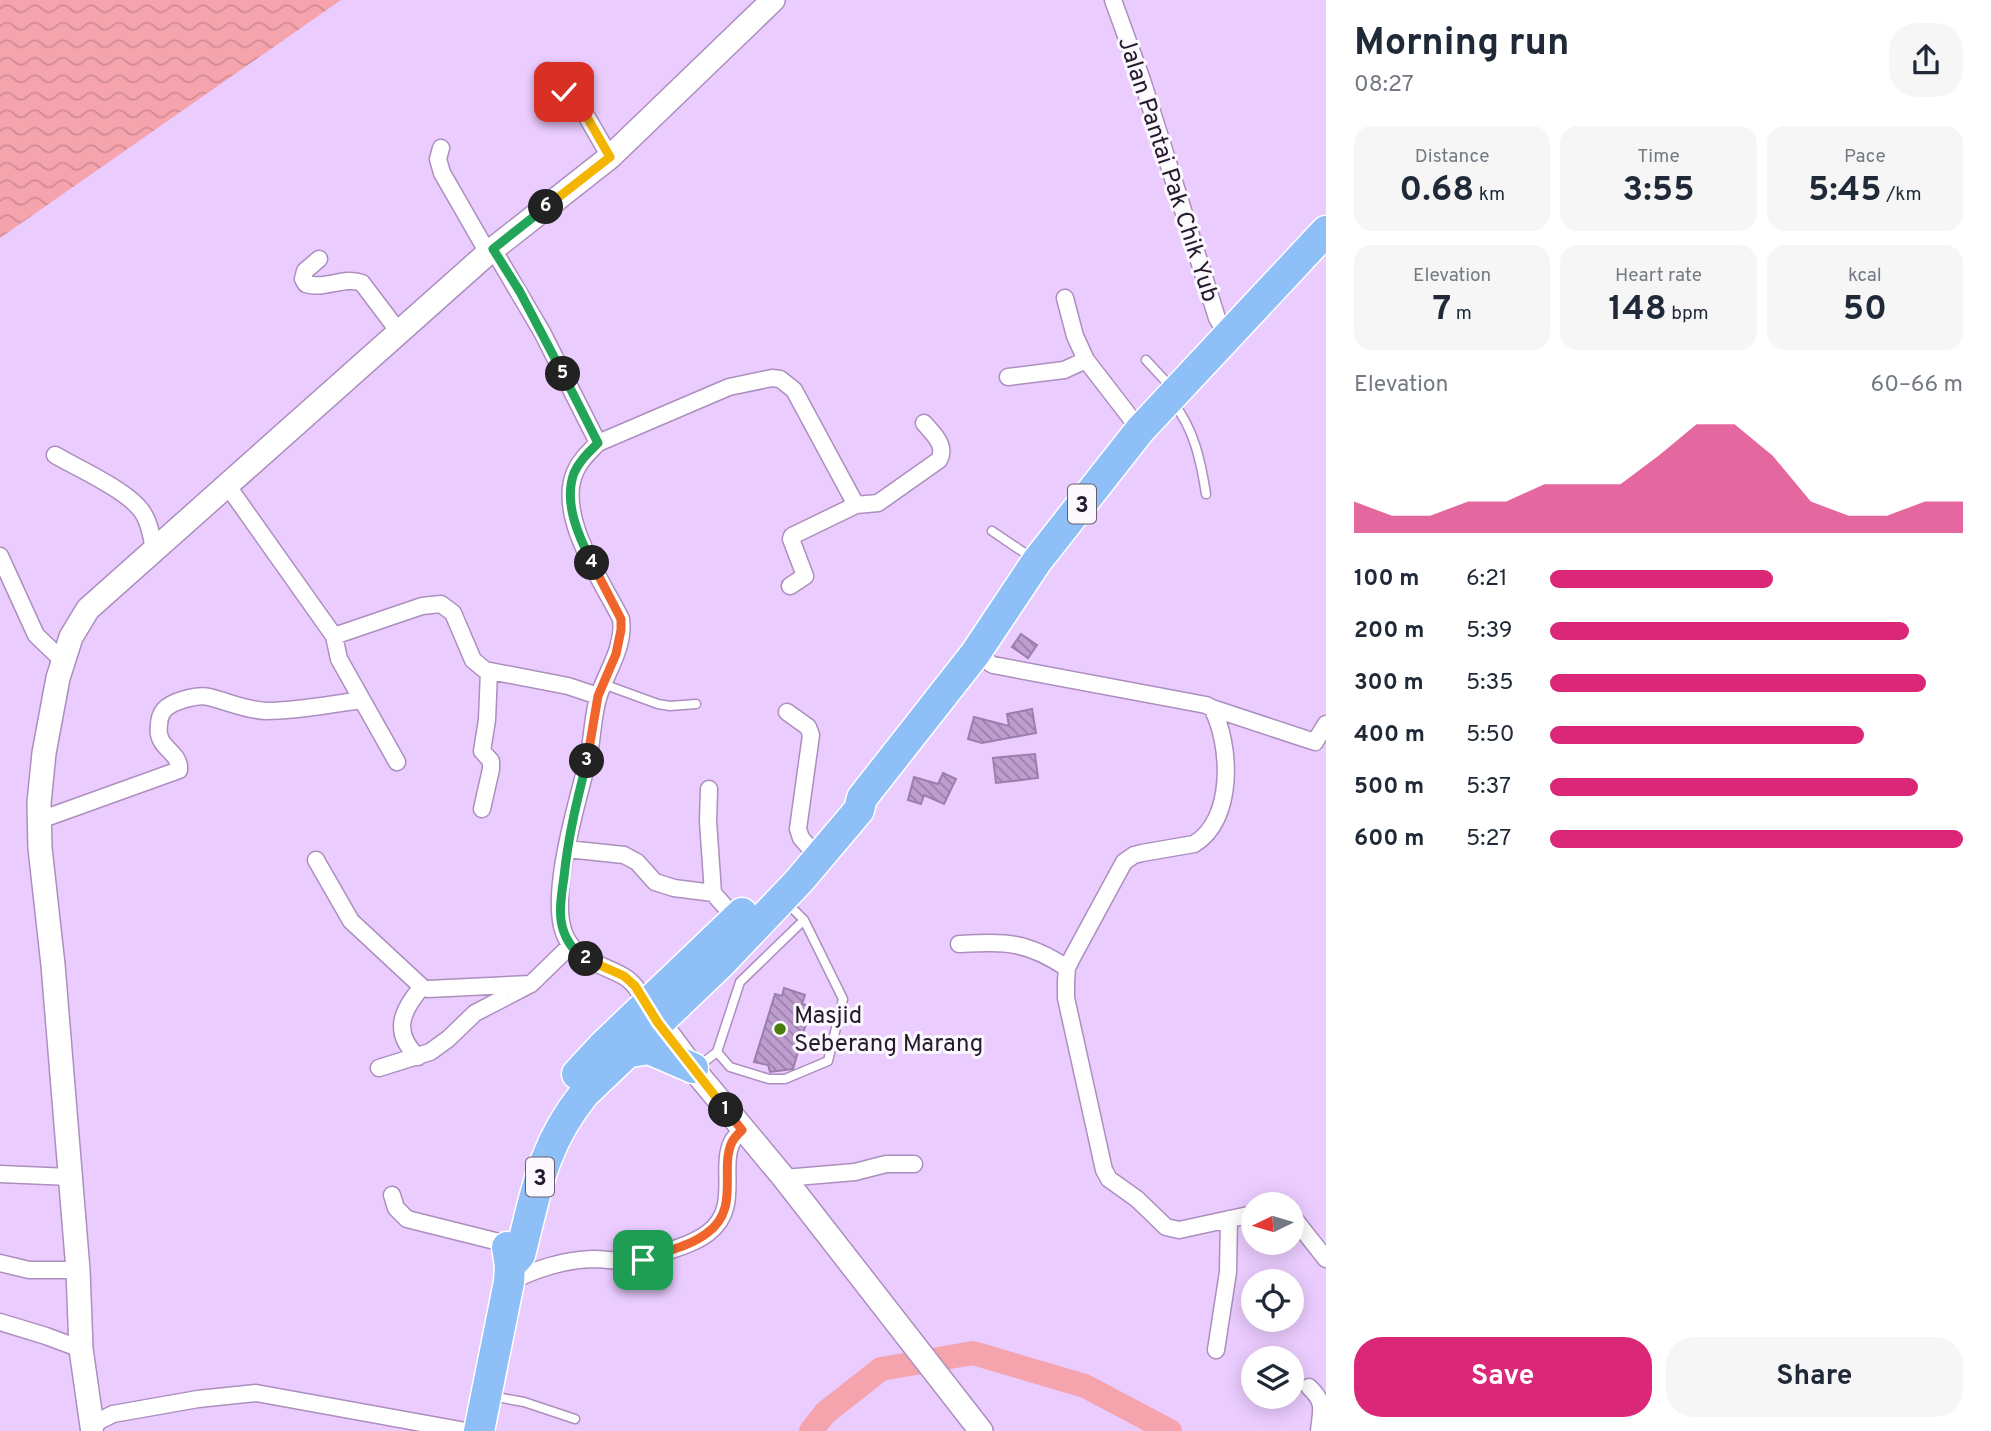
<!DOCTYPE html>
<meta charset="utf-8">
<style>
:root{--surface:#fff;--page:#f6f6f7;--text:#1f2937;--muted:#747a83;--accent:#db2777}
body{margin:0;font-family:Overpass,sans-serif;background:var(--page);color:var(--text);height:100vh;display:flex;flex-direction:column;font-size:26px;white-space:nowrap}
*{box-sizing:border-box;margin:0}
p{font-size:23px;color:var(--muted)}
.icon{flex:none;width:38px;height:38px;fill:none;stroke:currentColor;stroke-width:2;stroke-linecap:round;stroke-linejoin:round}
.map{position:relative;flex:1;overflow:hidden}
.sheet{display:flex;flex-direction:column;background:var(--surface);width:665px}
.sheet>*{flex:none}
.needle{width:46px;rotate:265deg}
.tools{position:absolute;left:1241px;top:1192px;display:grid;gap:14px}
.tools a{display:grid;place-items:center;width:63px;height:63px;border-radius:50%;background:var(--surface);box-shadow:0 4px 18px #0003;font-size:35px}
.pin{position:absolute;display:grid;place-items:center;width:60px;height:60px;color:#fff;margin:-30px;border-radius:14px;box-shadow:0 4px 10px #0006}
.km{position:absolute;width:35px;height:35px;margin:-18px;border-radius:50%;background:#222;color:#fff;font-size:19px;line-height:35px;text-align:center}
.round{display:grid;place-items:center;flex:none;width:74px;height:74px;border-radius:28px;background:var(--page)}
.overview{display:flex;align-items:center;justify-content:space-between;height:119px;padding:0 28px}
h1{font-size:38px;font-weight:700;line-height:52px}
.metrics{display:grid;grid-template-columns:repeat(3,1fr);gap:10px;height:119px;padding:7px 28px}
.metrics div{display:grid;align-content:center;border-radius:18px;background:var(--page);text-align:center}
.metrics b{font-size:35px;font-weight:700}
.metrics small{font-size:19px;font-weight:400}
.metrics p{font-size:19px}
.chart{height:196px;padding:14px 28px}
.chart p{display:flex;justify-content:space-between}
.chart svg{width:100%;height:126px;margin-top:7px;fill:var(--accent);opacity:.7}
.cta{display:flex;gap:14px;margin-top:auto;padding:14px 28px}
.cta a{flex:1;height:80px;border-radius:28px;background:var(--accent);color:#fff;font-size:28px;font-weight:700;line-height:80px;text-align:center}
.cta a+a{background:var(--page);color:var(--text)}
ul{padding:0 28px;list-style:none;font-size:23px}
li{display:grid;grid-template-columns:112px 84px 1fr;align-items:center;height:52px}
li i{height:18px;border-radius:9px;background:var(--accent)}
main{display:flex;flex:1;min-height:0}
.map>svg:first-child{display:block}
</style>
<main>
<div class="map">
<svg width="1326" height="1431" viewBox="0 0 1326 1431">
<defs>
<pattern id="water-waves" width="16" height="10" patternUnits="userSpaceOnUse" patternTransform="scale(1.75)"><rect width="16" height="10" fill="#f5a3ac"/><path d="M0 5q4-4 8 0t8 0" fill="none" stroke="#d28c94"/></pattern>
<pattern id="building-back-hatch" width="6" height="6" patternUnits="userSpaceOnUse" patternTransform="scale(1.75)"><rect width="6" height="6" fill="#bd9ecf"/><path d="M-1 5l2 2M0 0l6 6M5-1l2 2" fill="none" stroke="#9980a8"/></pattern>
</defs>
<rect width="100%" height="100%" fill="#ebccff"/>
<path fill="url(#water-waves)" d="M0 0H341L0 238Z"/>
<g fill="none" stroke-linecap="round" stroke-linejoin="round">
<path stroke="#f5a3ac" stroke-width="24" d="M811 1431 825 1413 881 1369 973 1353 1085 1386 1170 1431"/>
</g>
<path fill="url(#building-back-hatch)" stroke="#9b7ead" stroke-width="2" d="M1021 634 1037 645 1028 658 1012 647Z
M1032 709 1036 733 982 743 968 739 974 717 1009 726 1007 714Z
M1035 754 1038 778 996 783 993 758Z
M943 773 956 779 944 804 924 795 921 804 908 800 914 777 938 784Z
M784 988 805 995 802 1004 811 1006 793 1069 770 1072 768 1065 754 1062 775 994 782 996Z"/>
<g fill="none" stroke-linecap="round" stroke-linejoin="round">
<defs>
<path id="lane" d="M1146 360 1171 387
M1173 403C1194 428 1201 462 1206 494
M992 531 1032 558
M603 684 658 704 670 706 696 704
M717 1052 740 982 804 920
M699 1066 717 1052 730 1067 769 1079H785L828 1061 843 999 804 920 786 902
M491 1396 524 1402 575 1419"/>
<path id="street" d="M1113 0 1142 80 1217 318 1228 336
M547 71 555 85 584 112 610 157
M441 148 438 159 442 173 488 253
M493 249 542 332 598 443
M319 259 305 271 303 279 306 284C325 290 344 276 362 283L399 332
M1065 298 1075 336 1086 360 1140 430
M1008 377 1064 370 1086 360
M55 455C79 469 129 491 143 513 150 524 152 538 154 550
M227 485 334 636 422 606 441 604 453 613 473 660 485 670 568 686 598 696
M0 556 36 635 63 661
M790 586 805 576 791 539 792 536 856 505 878 503 939 460C947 445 933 434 924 423
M334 636 339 659 397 762
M975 654 993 665 1206 705 1212 708C1231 744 1235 820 1194 844L1142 853 1134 855 1124 862 1073 956 1067 968 1066 981V998L1104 1170 1109 1179 1137 1199 1166 1227 1179 1230 1253 1214
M1212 708 1315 742 1326 724
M787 712 808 727 811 735 798 829 801 838 808 846
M709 789 708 821 713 893
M482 809 491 769V761L482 751 487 720 489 671
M40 820 179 770C181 751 155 749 159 725 159 720 161 714 164 710 172 701 198 694 209 697 229 702 245 710 266 711 298 711 331 704 362 700
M567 849 624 855 637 862 655 882 674 888 713 893 736 919
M316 860 351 921 422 987 428 989 531 984
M959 944C1007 942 1026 941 1067 968
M646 1004C640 993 634 982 623 976 600 963 574 960 564 933 549 892 578 801 588 759 593 738 592 716 599 695 607 671 625 646 621 619 602 581 556 516 575 472 580 460 589 452 598 443L729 387 772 378 780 379 794 390 856 505
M418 1057C392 1033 401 1011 422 987
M379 1068 430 1052 448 1039 475 1013 531 984 571 945
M0 1174 70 1177
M784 1178 855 1172 886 1164H914
M392 1195 396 1208 407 1219 507 1244
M1292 1216 1326 1259
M0 1263 29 1270H78
M509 1282C537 1269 562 1260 593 1259 610 1259 627 1264 643 1260 664 1251 689 1247 708 1233 741 1208 719 1169 732 1142 734 1138 739 1133 742 1130
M0 1322 46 1336 81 1349
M1216 1350 1228 1272 1229 1219
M1309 1387C1326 1403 1321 1410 1319 1431
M89 1431 97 1422 113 1414 198 1399 256 1393 466 1431"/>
<path id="secondary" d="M650 1010 695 1071 784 1178 981 1431
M92 1426 81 1349 78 1270 53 965 40 848 39 803 44 753 58 678 71 637 88 609 488 253 610 157 773 0"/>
<path id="highway" d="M625 1053 649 1049 693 1068
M577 1074 604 1045 742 913
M510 1266 520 1255C536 1193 542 1146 584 1094L721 963 799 881 859 810 862 798 975 654 1037 561 1140 430 1326 231
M479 1431 509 1282 510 1266 507 1247"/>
</defs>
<use href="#lane" stroke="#ac8ebf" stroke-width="11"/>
<use href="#street" stroke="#ac8ebf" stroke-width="19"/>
<use href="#secondary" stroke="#ac8ebf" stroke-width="26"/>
<use href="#highway" stroke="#fff" stroke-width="33"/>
<use href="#lane" stroke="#fff" stroke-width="8"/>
<use href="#street" stroke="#fff" stroke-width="16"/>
<use href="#secondary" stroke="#fff" stroke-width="23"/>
<use href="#highway" stroke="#8fbff7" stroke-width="30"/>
</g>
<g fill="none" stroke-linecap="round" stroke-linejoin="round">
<defs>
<path id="split-1" d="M643 1260C664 1251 689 1247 707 1233 741 1209 719 1169 732 1142 734 1138 739 1133 742 1130L726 1110"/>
<path id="split-2" d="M586 959 624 976 635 986 658 1023 726 1110"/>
<path id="split-3" d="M586 959C572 951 563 936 561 920 559 906 562 891 564 877 568 837 577 800 587 761"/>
<path id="split-4" d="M587 761 598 696 616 654 621 630V619L592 563"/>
<path id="split-5" d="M563 374 598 443C589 452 579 461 574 473 563 503 579 537 592 563"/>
<path id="split-6" d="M546 207 493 249 520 292 563 374"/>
<path id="split-7" d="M546 207 610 157 584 112 564 92"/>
</defs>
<use href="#split-1" stroke="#fff" stroke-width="14"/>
<use href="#split-2" stroke="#fff" stroke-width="14"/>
<use href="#split-3" stroke="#fff" stroke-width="14"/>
<use href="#split-4" stroke="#fff" stroke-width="14"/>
<use href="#split-5" stroke="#fff" stroke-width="14"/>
<use href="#split-6" stroke="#fff" stroke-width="14"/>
<use href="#split-7" stroke="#fff" stroke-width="14"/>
<use href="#split-1" stroke="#f0652b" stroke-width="9"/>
<use href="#split-2" stroke="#f5b400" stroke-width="9"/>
<use href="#split-3" stroke="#22a559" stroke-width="9"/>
<use href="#split-4" stroke="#f0652b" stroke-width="9"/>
<use href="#split-5" stroke="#22a559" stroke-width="9"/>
<use href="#split-6" stroke="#22a559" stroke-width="9"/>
<use href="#split-7" stroke="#f5b400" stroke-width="9"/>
</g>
<circle fill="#4a7c09" stroke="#fcf9fe" stroke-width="2.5" cx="780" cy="1029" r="7"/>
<g text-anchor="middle" stroke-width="6" stroke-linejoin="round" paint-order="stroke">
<g fill="#fcf9fe" stroke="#665d6c" stroke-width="2">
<rect x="1068" y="484.5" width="28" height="39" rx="5"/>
<rect x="526" y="1157.5" width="28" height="39" rx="5"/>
</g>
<g font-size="23" font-weight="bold" fill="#261a2d">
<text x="1082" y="512">3</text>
<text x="540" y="1185">3</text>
</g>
<g font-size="24" fill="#261a2d" stroke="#fcf9fe">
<text transform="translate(1169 169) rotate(72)" y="8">Jalan Pantai Pak Chik Yub</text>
</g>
<g font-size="24" fill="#261a2d" stroke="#fcf9fe" text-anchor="start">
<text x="794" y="1023">Masjid<tspan x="794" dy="28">Seberang Marang</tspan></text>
</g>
</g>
</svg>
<div class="tools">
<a><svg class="needle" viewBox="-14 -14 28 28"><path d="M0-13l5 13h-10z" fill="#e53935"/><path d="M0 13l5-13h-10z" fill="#747a83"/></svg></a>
<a><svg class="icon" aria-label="locate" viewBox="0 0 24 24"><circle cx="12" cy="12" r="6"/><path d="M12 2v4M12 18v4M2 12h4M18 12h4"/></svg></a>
<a><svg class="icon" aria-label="layers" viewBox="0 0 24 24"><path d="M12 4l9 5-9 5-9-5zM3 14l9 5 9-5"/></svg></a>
</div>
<div class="pin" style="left:643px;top:1260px;background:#1e9e55"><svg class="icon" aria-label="arrive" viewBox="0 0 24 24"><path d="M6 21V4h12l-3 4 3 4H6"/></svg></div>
<div class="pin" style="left:564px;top:92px;background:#d93025"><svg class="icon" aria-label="check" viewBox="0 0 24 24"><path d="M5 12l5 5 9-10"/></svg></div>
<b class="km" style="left:726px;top:1110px">1</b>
<b class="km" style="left:586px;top:959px">2</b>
<b class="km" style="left:587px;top:761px">3</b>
<b class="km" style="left:592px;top:563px">4</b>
<b class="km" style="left:563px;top:374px">5</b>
<b class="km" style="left:546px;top:207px">6</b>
</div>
<section class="sheet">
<div class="overview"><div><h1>Morning run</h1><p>08:27</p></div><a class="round"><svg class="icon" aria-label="share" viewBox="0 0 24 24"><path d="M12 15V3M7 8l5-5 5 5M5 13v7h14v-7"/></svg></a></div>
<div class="metrics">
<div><p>Distance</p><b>0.68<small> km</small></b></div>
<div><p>Time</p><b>3:55</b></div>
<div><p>Pace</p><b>5:45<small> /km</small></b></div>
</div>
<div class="metrics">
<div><p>Elevation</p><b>7<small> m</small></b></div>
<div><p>Heart rate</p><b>148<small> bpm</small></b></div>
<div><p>kcal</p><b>50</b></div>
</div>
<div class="chart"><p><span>Elevation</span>60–66 m</p>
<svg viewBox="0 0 160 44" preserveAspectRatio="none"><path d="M0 44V33L10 38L20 38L30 33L40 33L50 27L60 27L70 27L80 17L90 6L100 6L110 17L120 33L130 38L140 38L150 33L160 33V44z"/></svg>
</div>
<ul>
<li><b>100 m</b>6:21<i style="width:54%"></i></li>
<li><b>200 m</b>5:39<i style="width:87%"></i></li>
<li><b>300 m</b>5:35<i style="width:91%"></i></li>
<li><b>400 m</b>5:50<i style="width:76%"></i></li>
<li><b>500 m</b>5:37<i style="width:89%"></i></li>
<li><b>600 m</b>5:27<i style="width:100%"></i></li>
</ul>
<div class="cta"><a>Save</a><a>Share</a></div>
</section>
</main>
